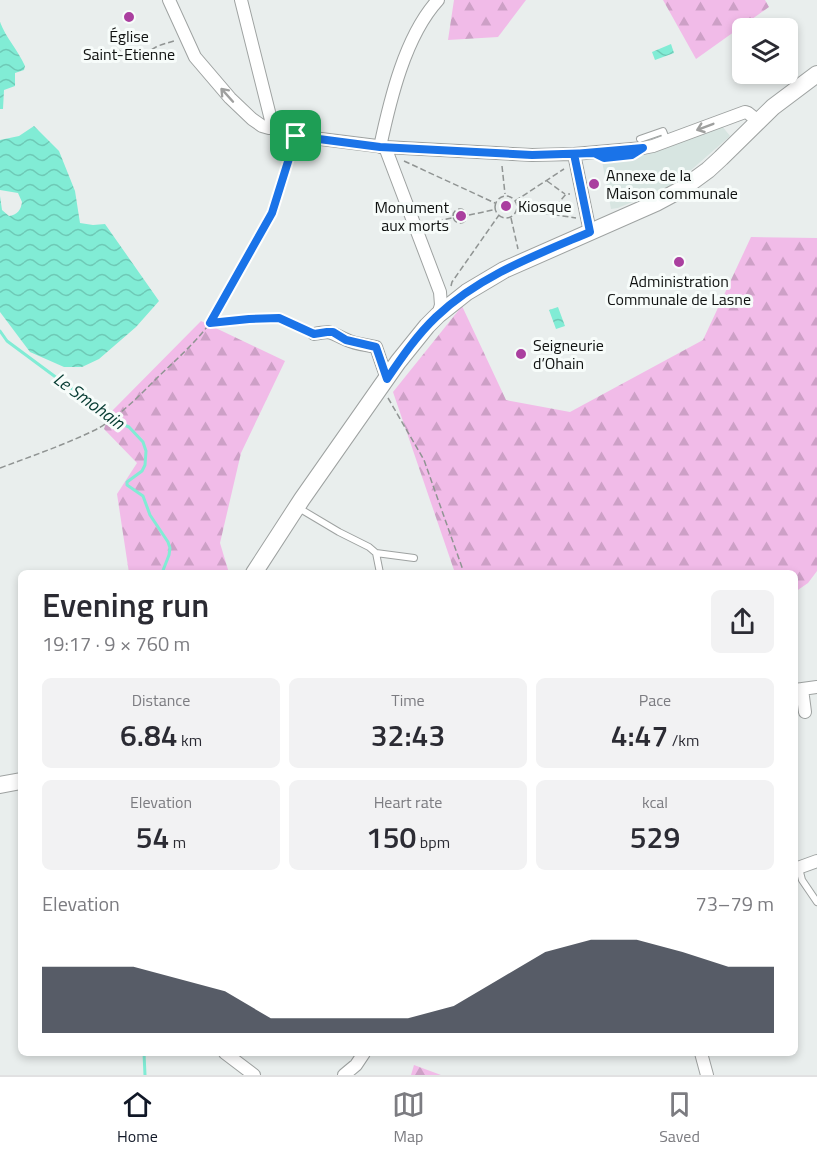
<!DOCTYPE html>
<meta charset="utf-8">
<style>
:root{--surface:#fff;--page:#f2f2f3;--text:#2b2b33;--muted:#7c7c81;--line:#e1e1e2;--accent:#111827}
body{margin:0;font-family:"Titillium Web",sans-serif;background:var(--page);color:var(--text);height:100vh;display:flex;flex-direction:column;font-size:22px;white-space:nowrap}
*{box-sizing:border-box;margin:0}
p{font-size:20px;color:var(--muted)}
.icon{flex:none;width:33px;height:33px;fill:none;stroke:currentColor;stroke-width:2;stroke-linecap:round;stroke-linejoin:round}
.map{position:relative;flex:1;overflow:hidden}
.side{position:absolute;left:18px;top:570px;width:780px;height:486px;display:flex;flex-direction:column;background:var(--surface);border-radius:9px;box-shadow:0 3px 9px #0003}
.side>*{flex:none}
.buttons{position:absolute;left:732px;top:18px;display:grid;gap:12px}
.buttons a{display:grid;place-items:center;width:66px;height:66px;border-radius:9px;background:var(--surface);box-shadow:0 3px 9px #0003;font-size:30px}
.pin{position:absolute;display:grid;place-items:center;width:51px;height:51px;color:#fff;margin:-26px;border-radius:12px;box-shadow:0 3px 9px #0006}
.round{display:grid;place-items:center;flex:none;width:63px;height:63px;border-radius:9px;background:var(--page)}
.overview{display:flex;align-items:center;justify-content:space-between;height:102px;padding:0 24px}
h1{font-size:33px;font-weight:600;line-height:45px}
.metrics{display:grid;grid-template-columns:repeat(3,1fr);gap:9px;height:102px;padding:6px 24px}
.metrics div{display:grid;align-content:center;border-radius:9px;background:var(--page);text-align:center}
.metrics b{font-size:30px;font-weight:600}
.metrics small{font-size:16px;font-weight:400}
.metrics p{font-size:16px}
.chart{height:168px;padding:12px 24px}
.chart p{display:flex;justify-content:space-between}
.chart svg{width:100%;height:108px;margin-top:6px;fill:var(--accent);opacity:.7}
.tabs{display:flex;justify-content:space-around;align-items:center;height:84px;border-top:2px solid var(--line);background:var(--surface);font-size:16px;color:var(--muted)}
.tabs a{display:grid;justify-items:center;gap:3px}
.tabs .selected{color:var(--accent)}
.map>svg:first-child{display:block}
</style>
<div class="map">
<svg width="817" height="1075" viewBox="0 0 817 1075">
<defs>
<pattern id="forest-firs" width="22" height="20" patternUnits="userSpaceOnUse" patternTransform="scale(1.5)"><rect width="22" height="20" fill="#f1bbe8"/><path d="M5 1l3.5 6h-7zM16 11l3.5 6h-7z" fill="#cda0c6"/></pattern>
<pattern id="water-waves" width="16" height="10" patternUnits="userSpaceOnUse" patternTransform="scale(1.5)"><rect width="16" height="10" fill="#81ecd5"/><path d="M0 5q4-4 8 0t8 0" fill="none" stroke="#6ec9b6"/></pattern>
</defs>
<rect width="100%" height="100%" fill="#e9eeed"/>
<path fill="#d7e5e1" d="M722 126 730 136 675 184 618 208 611 209 602 161 628 158 642 154 659 147Z"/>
<path fill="url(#forest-firs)" d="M454 0H526L498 37 448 40Z
M663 0H765L769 7 696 59Z
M751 237 817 238V571L808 583 795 592V573H455L393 392 462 306 506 400 570 412 703 340Z
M201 321 285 361 241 453 220 543 229 573H129L117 494 137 463 104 429 109 414Z
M414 1065 441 1075H411Z"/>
<path fill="url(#water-waves)" d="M0 22C6 38 18 50 25 66L24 70 15 73V86L4 90 3 109H0Z
M671 44 674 53 655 60 652 52Z
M34 126 59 151 75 191 80 223 93 225 105 224 159 301 136 327 99 359 82 367H64L30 352 0 312V196L2 210 9 216C17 215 21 210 22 202L18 193 0 190V140L19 136Z
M558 307 565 326 556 329 549 310Z"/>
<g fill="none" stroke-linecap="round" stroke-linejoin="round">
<path stroke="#81ecd5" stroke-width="3" d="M0 331 7 341 61 381 93 403 112 413 122 424 129 427 143 442 146 451 145 465 142 471 127 482V485L143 496 150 515 168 542 170 548 169 555 162 573
M144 1053 145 1075"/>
<defs>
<path id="lane" d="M640 139 663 131 667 141
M599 155C609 160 628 157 638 152
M297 507 339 532 369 547 376 553 414 558
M376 553 380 573
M799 868 802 880 817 902"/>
<path id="street" d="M169 0 195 57 230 98 252 119 262 126 269 128H273L289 135 385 147 532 155 574 154 643 148 653 146 745 112 748 113 758 121
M241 0 273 128
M380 147C390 100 405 36 438 0
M385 147 440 292 441 305 438 315
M574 154 590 232
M314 334C333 330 330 333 347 340 355 344 367 345 376 347L387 379
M802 689 805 712
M795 690 817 687
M795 869 817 861
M225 1053 254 1075
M701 1053 707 1075
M344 1075 356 1065 364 1053"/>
<path id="secondary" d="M254 573 302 499 398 362 427 326 438 315 467 292 504 270 656 203 682 189 708 170 721 158 773 107 817 74
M0 785 21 781"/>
</defs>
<use href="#lane" stroke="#9ea2a1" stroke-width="8"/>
<use href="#street" stroke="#9ea2a1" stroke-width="14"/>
<use href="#secondary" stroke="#9ea2a1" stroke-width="18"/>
<path stroke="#909493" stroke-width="1.5" stroke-dasharray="6 3" stroke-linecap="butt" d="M120 50 116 56C130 63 144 54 156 47 162 44 168 43 174 41
M404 161 495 203
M502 166 505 194
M547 181 565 194
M495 207a11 11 0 1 1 22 0a11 11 0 1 1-22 0Z
M515 201 564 169
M518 209 576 218
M453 216a7 7 0 1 1 14 0a7 7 0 1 1-14 0Z
M550 213 566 194H570
M469 215 493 210
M511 218 518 249
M428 223 452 218
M451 286 452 282 499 215
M211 323 249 319 279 318 303 329
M388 398 424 460 464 573
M0 468C32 456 64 445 95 430 118 418 140 395 159 376 177 359 195 343 210 323L272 213 292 148"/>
<use href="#lane" stroke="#fff" stroke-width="6"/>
<use href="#street" stroke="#fff" stroke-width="12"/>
<use href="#secondary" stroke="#fff" stroke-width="16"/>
</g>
<defs><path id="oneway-shaft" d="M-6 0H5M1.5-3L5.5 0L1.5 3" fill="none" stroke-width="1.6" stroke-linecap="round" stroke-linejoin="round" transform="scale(1.5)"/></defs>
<g stroke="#9fa09f">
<use href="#oneway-shaft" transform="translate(227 95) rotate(-132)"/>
<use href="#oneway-shaft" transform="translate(705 127) rotate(159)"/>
</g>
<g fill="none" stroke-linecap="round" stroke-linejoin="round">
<defs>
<path id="route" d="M296 136 272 213 210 323 249 319 279 318 314 334 327 332H333L346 340 376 347 387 379C402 357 417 335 436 317 479 276 536 255 590 232L574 154 643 148 632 155 604 158 594 153 532 155 380 147 296 136"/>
</defs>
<use href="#route" stroke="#fff" stroke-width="12"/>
<use href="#route" stroke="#1a73e8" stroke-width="8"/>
</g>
<g fill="#aa3f9f" stroke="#f7fcfa" stroke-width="2">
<circle cx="129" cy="17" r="6"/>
<circle cx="594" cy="184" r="6"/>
<circle cx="506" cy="206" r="6"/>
<circle cx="461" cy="216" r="6"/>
<circle cx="679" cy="262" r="6"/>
<circle cx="521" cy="354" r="6"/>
</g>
<g text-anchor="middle" stroke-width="6" stroke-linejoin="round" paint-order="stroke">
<g font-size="16" fill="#0f1110" stroke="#f7fcfa" text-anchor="start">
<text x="129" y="42" text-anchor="middle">Église<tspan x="129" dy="18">Saint-Etienne</tspan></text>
<text x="606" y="181">Annexe de la<tspan x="606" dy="18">Maison communale</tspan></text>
<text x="518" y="212">Kiosque</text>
<text x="449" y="213" text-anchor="end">Monument<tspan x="449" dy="18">aux morts</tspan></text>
<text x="679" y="287" text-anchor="middle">Administration<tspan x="679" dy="18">Communale de Lasne</tspan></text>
<text x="533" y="351">Seigneurie<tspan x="533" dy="18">d’Ohain</tspan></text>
</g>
<g font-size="18" font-style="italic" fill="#053a31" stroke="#f7fcfa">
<text transform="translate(89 401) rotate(36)" y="6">Le Smohain</text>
</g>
</g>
</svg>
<div class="buttons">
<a><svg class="icon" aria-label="layers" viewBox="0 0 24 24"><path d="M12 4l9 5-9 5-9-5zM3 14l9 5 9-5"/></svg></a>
</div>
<div class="pin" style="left:296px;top:136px;background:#1e9e55"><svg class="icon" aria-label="arrive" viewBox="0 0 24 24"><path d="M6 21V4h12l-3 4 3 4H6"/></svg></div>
<section class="side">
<div class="overview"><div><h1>Evening run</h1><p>19:17 · 9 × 760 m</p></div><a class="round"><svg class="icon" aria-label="share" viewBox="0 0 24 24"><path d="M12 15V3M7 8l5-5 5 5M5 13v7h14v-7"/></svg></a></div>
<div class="metrics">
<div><p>Distance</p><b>6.84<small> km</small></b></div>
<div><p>Time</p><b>32:43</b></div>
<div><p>Pace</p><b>4:47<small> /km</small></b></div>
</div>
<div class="metrics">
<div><p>Elevation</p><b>54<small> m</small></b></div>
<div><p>Heart rate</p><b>150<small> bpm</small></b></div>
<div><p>kcal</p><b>529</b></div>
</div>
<div class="chart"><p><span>Elevation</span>73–79 m</p>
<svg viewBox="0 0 160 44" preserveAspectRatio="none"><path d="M0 44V17L10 17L20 17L30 22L40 27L50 38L60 38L70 38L80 38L90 33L100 22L110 11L120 6L130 6L140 11L150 17L160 17V44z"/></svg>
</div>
</section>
</div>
<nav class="tabs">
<a class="selected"><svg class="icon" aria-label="home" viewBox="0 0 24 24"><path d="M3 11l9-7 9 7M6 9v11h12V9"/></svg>Home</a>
<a><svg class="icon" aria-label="map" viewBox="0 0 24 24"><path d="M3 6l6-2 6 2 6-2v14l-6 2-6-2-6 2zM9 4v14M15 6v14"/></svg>Map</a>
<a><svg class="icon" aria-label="saved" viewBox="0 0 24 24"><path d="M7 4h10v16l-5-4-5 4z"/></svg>Saved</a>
</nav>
